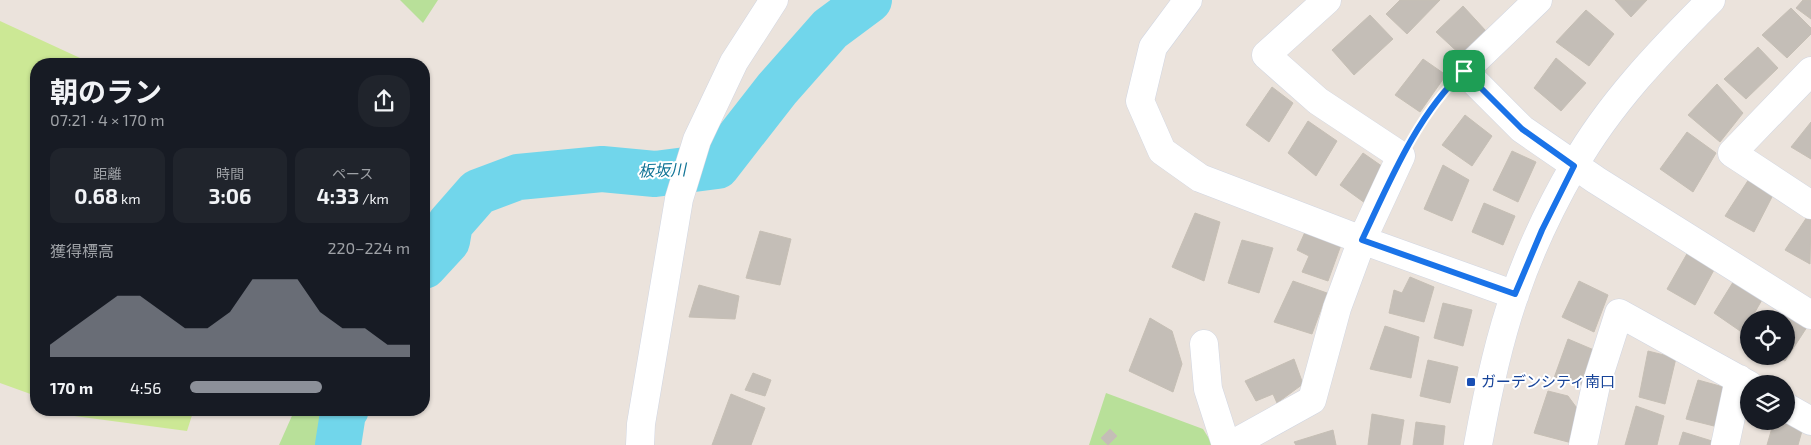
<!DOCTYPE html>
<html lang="ja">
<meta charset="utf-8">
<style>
:root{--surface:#171b24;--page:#20242c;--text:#f1f3f6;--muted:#9ea1a6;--accent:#8c9099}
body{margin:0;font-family:"Exo 2","Noto Sans JP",sans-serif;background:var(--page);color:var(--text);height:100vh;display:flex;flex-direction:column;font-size:19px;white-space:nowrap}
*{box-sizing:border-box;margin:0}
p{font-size:16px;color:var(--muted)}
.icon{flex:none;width:28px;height:28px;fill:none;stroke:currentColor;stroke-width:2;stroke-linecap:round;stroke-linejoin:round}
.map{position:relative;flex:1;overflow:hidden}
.details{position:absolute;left:30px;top:58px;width:400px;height:358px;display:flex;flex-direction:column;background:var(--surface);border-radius:20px;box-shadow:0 1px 4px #0004}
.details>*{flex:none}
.controls{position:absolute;left:1740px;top:310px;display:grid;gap:10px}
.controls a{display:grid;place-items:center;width:55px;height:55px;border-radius:50%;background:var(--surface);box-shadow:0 1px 4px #0004;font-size:25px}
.pin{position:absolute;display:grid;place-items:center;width:42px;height:42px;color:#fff;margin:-21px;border-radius:10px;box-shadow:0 2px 8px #0006}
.round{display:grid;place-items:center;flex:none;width:52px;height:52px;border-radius:20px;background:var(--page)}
.headline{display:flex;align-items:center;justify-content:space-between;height:85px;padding:0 20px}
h1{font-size:28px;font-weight:700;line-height:38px}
.figures{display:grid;grid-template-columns:repeat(3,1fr);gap:8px;height:85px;padding:5px 20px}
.figures div{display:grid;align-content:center;border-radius:12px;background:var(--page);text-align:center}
.figures b{font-size:21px;font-weight:700}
.figures small{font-size:14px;font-weight:400}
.figures p{font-size:14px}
.chart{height:140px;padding:10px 20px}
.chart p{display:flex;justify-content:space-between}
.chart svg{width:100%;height:90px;margin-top:5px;fill:var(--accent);opacity:.7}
ul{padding:0 20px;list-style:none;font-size:16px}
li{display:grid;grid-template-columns:80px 60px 1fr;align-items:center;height:38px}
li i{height:12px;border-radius:6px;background:var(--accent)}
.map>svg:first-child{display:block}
</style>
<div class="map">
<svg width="1811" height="445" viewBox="0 0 1811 445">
<rect width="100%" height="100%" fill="#ebe3dc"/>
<path fill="#b8e099" d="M400 0H438L423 23Z
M1106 393 1203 429 1213 445H1089Z
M295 409H329L323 445H279Z"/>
<path fill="#cce895" d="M0 21 93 64H36V396L0 383Z
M57 409H194L187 431 67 415Z"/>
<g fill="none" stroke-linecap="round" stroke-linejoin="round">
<path stroke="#71d6eb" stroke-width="46" d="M424 266 447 241 450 224 478 192 518 177 602 169 655 174 717 166 777 89 830 29 869 0
M338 445 343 413 346 409"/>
</g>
<path fill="#c4beb7" stroke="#c6bfb5" d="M1400 0H1440L1407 34 1386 14Z
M1615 0H1647L1631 17Z
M1803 0H1811V19L1796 8Z
M1463 6 1486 31 1463 57 1436 32Z
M1791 8 1811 28V34L1787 58 1762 35Z
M1586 10 1614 34 1589 66 1556 42Z
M1370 15 1393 39 1354 75 1332 50Z
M1758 47 1778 68 1746 99 1724 79Z
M1556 58 1586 83 1561 111 1534 88Z
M1423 59 1446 75 1420 112 1395 95Z
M1717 84 1743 113 1720 142 1688 115Z
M1272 87 1293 103 1269 142 1246 125Z
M1465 115 1492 136 1472 166 1442 145Z
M1308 121 1337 141 1316 176 1288 153Z
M1811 122V159L1791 147Z
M1687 132 1716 153 1693 192 1660 169Z
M1512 151 1536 162 1518 202 1493 190Z
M1363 153 1386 169 1365 203 1340 185Z
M1443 165 1469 180 1452 221 1424 209Z
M1749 179 1774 193 1754 232 1725 216Z
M1484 203 1515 216 1503 245 1472 232Z
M1195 213 1220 222 1204 281 1172 267Z
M1807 217 1811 219 1810 264 1785 250Z
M760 231 791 239 780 285 746 278Z
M1305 232 1341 245 1328 281 1302 272 1309 256 1297 250Z
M1242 240 1273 248 1259 293 1228 283Z
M1688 252 1715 268 1695 305 1667 289Z
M1410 277 1434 287 1424 322 1389 313 1394 290 1402 293Z
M1735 279 1763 298 1751 319H1749V323L1743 333 1714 313Z
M1293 281 1327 293 1312 334 1274 322Z
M1579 281 1608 295 1594 332 1562 317Z
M699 285 739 296 735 319 689 317Z
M1443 303 1472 310 1463 346 1434 338Z
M1784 311 1809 324 1785 361 1777 356H1786V319H1779Z
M1150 318 1172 331 1182 364 1173 392 1129 371Z
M1385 326 1419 337 1411 378 1370 369Z
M1568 339 1594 350 1585 386 1554 378Z
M1648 351 1676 358 1665 404 1639 397Z
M1294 359 1303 384 1277 403 1273 394 1256 401 1245 381Z
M1428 360 1458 367 1450 403 1420 396Z
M753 373 771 380 765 396 745 390Z
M1698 380 1727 388 1718 427 1686 419Z
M1548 391 1568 396 1579 411 1572 443 1534 433Z
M731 394 765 408 751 445H712Z
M1636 406 1664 416 1657 445H1625Z
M1372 414 1404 420 1400 445H1368Z
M1774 421 1804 424 1798 445H1767Z
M1416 422 1445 426 1443 445H1413Z
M1110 429 1117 436 1108 445 1101 438Z
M1333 430 1336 445H1296L1294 442Z
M1683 432 1712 441 1711 445H1679Z"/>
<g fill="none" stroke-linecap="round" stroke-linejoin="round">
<defs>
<path id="minor" d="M1188 0 1153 47 1140 101 1162 151 1200 178 1362 240 1515 295
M1538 0 1464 71 1522 129 1596 180 1811 315
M1811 71 1732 153 1811 205
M1204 344 1208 389 1226 445
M1786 407 1811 421
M640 445 641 424 679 199 697 140 734 62 774 0
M1231 445 1312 400 1337 308 1362 240 1401 156 1318 101 1266 55 1327 0
M1478 445C1487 395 1498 342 1515 294 1530 250 1551 206 1574 166 1609 104 1661 50 1711 0
M1583 445 1596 385 1619 313 1749 385
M1725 445 1739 379"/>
</defs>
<use href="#minor" stroke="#d1d6e2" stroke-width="29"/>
<path stroke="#c3c3c3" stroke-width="3" stroke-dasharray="4 2.5" stroke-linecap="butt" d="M1415 135 1446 88"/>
<use href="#minor" stroke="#fff" stroke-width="28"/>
</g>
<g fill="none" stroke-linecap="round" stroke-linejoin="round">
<defs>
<path id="route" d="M1464 71 1522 129 1574 166 1542 230 1515 294 1362 240C1390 181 1416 116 1464 71Z"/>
</defs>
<use href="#route" stroke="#fff" stroke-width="10"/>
<use href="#route" stroke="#1a73e8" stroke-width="6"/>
</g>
<rect fill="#1a4fb4" stroke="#fff" stroke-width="2" x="1466" y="377" width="10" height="10" rx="2.5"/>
<g text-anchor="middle" stroke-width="4" stroke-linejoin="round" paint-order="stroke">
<g font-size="15" fill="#164399" stroke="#fff" text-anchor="start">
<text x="1481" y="387">ガーデンシティ南口</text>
</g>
<g font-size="16" font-style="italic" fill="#117496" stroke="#fff">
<text transform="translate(662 170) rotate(-2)" y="6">板坂川</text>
</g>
</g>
</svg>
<div class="controls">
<a><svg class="icon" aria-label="locate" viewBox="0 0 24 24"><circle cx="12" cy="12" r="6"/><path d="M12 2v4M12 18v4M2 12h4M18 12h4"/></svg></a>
<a><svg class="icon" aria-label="layers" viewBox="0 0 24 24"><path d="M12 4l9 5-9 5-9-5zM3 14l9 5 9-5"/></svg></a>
</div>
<div class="pin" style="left:1464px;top:71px;background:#1e9e55"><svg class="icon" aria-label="arrive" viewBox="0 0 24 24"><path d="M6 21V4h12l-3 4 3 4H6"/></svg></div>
<section class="details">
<div class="headline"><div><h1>朝のラン</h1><p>07:21 · 4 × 170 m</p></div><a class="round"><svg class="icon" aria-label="share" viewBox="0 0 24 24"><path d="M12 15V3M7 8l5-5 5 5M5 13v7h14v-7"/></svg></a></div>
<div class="figures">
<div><p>距離</p><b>0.68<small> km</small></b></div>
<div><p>時間</p><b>3:06</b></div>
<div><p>ペース</p><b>4:33<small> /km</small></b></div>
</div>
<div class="chart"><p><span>獲得標高</span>220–224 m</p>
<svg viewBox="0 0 160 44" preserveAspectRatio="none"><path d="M0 44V38L10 30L20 22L30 14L40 14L50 22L60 30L70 30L80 22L90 6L100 6L110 6L120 22L130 30L140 30L150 38L160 38V44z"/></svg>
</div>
<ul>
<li><b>170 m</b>4:56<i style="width:60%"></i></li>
</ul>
</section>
</div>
